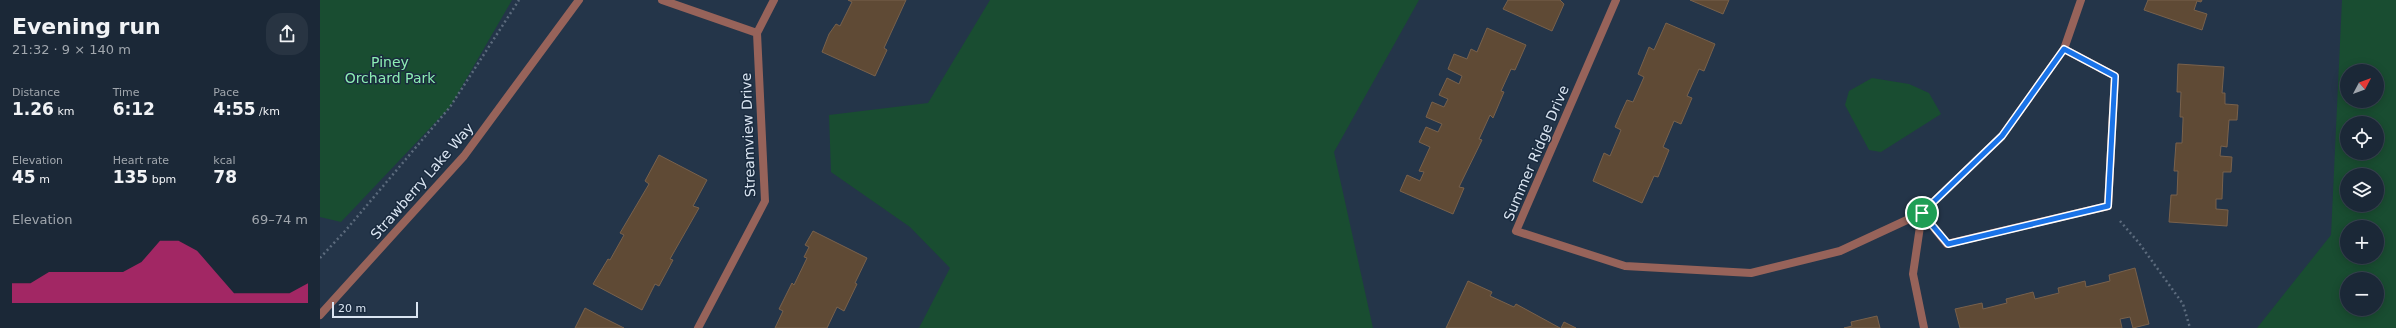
<!DOCTYPE html>
<meta charset="utf-8">
<style>
:root{--surface:#1b2837;--page:#283442;--text:#f1f3f6;--muted:#a0a6ad;--line:#394452;--accent:#db2777}
body{margin:0;font-family:"DejaVu Sans",sans-serif;background:var(--page);color:var(--text);height:100vh;display:flex;flex-direction:column;font-size:15px;white-space:nowrap}
*{box-sizing:border-box;margin:0}
p{font-size:13px;color:var(--muted)}
.icon{flex:none;width:22px;height:22px;fill:none;stroke:currentColor;stroke-width:2;stroke-linecap:round;stroke-linejoin:round}
.map{position:relative;flex:1;overflow:hidden}
.drawer{display:flex;flex-direction:column;background:var(--surface);width:320px}
.drawer>*{flex:none}
.needle{width:26px;rotate:49deg}
.buttons{position:absolute;left:2020px;top:64px;display:grid;gap:8px}
.buttons a{display:grid;place-items:center;width:44px;height:44px;border-radius:50%;background:var(--surface);box-shadow:0 2px 10px #0003,0 0 0 1px var(--line);font-size:20px}
.scale{position:absolute;left:12px;bottom:10px;width:86px;box-sizing:border-box;padding-left:4px;border:2px solid #dae5f2;border-top:0;font-size:11px;line-height:14px;white-space:nowrap;color:#dae5f2;-webkit-text-stroke:3px #1a2b3f;paint-order:stroke}
.pin{position:absolute;display:grid;place-items:center;width:34px;height:34px;color:#fff;margin:-17px;border:2px solid #fff;border-radius:50%;box-shadow:0 1px 4px #0007}
.round{display:grid;place-items:center;flex:none;width:42px;height:42px;border-radius:16px;background:var(--page)}
.headline{display:flex;align-items:center;justify-content:space-between;height:68px;padding:0 12px}
h1{font-size:22px;font-weight:600;line-height:30px}
.metrics{display:grid;grid-template-columns:repeat(3,1fr);gap:6px;height:68px;padding:4px 12px}
.metrics div{display:grid;align-content:center}
.metrics b{font-size:17px;font-weight:600}
.metrics small{font-size:11px;font-weight:400}
.metrics p{font-size:11px}
.chart{height:112px;padding:8px 12px}
.chart p{display:flex;justify-content:space-between}
.chart svg{width:100%;height:72px;margin-top:4px;fill:var(--accent);opacity:.7}
main{display:flex;flex:1;min-height:0}
.map>svg:first-child{display:block}
</style>
<main>
<section class="drawer">
<div class="headline"><div><h1>Evening run</h1><p>21:32 · 9 × 140 m</p></div><a class="round"><svg class="icon" aria-label="share" viewBox="0 0 24 24"><path d="M12 15V3M7 8l5-5 5 5M5 13v7h14v-7"/></svg></a></div>
<div class="metrics">
<div><p>Distance</p><b>1.26<small> km</small></b></div>
<div><p>Time</p><b>6:12</b></div>
<div><p>Pace</p><b>4:55<small> /km</small></b></div>
</div>
<div class="metrics">
<div><p>Elevation</p><b>45<small> m</small></b></div>
<div><p>Heart rate</p><b>135<small> bpm</small></b></div>
<div><p>kcal</p><b>78</b></div>
</div>
<div class="chart"><p><span>Elevation</span>69–74 m</p>
<svg viewBox="0 0 160 44" preserveAspectRatio="none"><path d="M0 44V32L10 32L20 25L30 25L40 25L50 25L60 25L70 19L80 6L90 6L100 12L110 25L120 38L130 38L140 38L150 38L160 32V44z"/></svg>
</div>
</section>
<div class="map">
<svg width="2076" height="328" viewBox="0 0 2076 328">
<rect width="100%" height="100%" fill="#243549"/>
<path fill="#194d31" fill-rule="evenodd" d="M0 0H192L130 107 21 222 0 217Z
M670 0H1099L1014 152 1053 328H599L630 268 590 227 511 172 509 115 608 103Z
M2022 0H2076V328H1937L2011 235ZM2027 71H2057V101H2027ZM2027 123H2057V153H2027ZM2027 175H2057V205H2027ZM2027 227H2057V257H2027ZM2027 279H2057V309H2027Z
M1552 78 1589 84 1609 93 1621 114 1561 152 1549 150 1525 105 1529 91Z"/>
<path fill="#5f4a35" stroke="#78614c" d="M528 0H586L564 48 567 50 555 76 502 52 509 34 516 24 520 26 532 2Z
M1188 0H1240L1244 4 1232 31 1183 9Z
M1370 0H1409L1403 14Z
M1828 0H1882L1881 2 1877 1 1874 10 1887 14 1882 30 1824 10Z
M1346 23 1395 44 1384 71 1379 69 1367 96 1372 98 1361 124 1354 121 1343 147 1349 150 1338 177 1334 176 1322 203 1273 181 1284 153 1290 156 1301 130 1295 127 1301 113 1307 100 1313 102 1324 77 1318 74 1329 47 1334 50Z
M1167 28 1206 45 1195 70 1191 69 1181 91 1184 92 1173 118 1170 115 1159 139 1162 140 1139 187 1144 188 1133 214 1080 191 1087 175 1100 181 1104 172 1099 171 1110 147 1099 142 1106 127 1118 132 1122 124 1106 117 1112 102 1124 107 1128 99 1119 95 1127 78 1139 84 1142 76 1128 69 1134 54 1147 59 1151 49 1157 52Z
M1858 64 1904 67 1902 93H1905V104L1918 105 1917 120H1909L1907 147 1901 146 1900 156 1912 157 1911 172H1903L1902 199H1896V209L1908 210 1907 226 1849 222 1851 195H1857L1858 171H1854L1856 143H1862L1863 120V117H1860L1861 92H1857Z
M339 155 387 180 373 206 379 208 350 259 353 260 339 286 335 284 322 310 273 284 288 259 290 260 304 235 300 233 329 184 325 181Z
M493 231 547 258 535 283 537 284 524 311 517 307 507 328H455L463 311 459 309 472 283 474 285 487 258 484 257 489 247 485 245Z
M1815 268 1829 324 1813 328 1810 317 1800 319 1802 328H1640L1635 309 1662 303 1663 309 1687 303 1686 299 1713 292 1715 299 1739 293 1738 288 1765 281 1766 287 1790 281 1789 275Z
M1148 281 1172 292 1170 296 1194 307 1196 304 1240 328H1126Z
M265 308 278 315 304 328H255Z
M1557 316 1560 328H1524L1532 326 1531 322Z
M1244 322 1256 328H1241Z"/>
<g fill="none" stroke-linecap="round" stroke-linejoin="round">
<path stroke="#5c6b7d" stroke-width="2.5" stroke-dasharray="2 3" stroke-linecap="butt" d="M1800 221 1819 243 1863 304 1870 328
M0 258 26 230 130 107 199 0"/>
<path stroke="#97635a" stroke-width="8" d="M1602 213 1593 274 1604 328"/>
<path stroke="#97635a" stroke-width="8" d="M342 0 437 33
M1296 0 1196 231 1305 266 1431 273 1520 251 1602 213 1682 136 1744 49 1761 0
M1602 213 1627 244 1788 206 1795 76 1744 49
M378 328 445 201 437 33 454 0"/>
<path stroke="#97635a" stroke-width="8" d="M0 315 144 156 259 0"/>
</g>
<g fill="none" stroke-linecap="round" stroke-linejoin="round">
<defs>
<path id="route" d="M1744 49 1795 76 1788 206 1628 244 1602 213 1682 136Z"/>
</defs>
<use href="#route" stroke="#fff" stroke-width="8"/>
<use href="#route" stroke="#1a73e8" stroke-width="5"/>
</g>
<g text-anchor="middle" stroke-width="3" stroke-linejoin="round" paint-order="stroke">
<g font-size="14" fill="#8deeb4" stroke="#1a2b3f">
<text x="70" y="67">Piney<tspan x="70" dy="16">Orchard Park</tspan></text>
</g>
<g font-size="14" fill="#dae5f2" stroke="#1a2b3f">
<text transform="translate(428 135) rotate(-92)" y="5">Streamview Drive</text>
<text transform="translate(1216 153) rotate(-67)" y="5">Summer Ridge Drive</text>
<text transform="translate(102 181) rotate(-49)" y="5">Strawberry Lake Way</text>
</g>
</g>
</svg>
<div class="buttons">
<a><svg class="needle" viewBox="-14 -14 28 28"><path d="M0-13l5 13h-10z" fill="#e53935"/><path d="M0 13l5-13h-10z" fill="#a0a6ad"/></svg></a>
<a><svg class="icon" aria-label="locate" viewBox="0 0 24 24"><circle cx="12" cy="12" r="6"/><path d="M12 2v4M12 18v4M2 12h4M18 12h4"/></svg></a>
<a><svg class="icon" aria-label="layers" viewBox="0 0 24 24"><path d="M12 4l9 5-9 5-9-5zM3 14l9 5 9-5"/></svg></a>
<a>+</a>
<a>−</a>
</div>
<div class="scale">20 m</div>
<div class="pin" style="left:1602px;top:213px;background:#1e9e55"><svg class="icon" aria-label="arrive" viewBox="0 0 24 24"><path d="M6 21V4h12l-3 4 3 4H6"/></svg></div>
</div>
</main>
